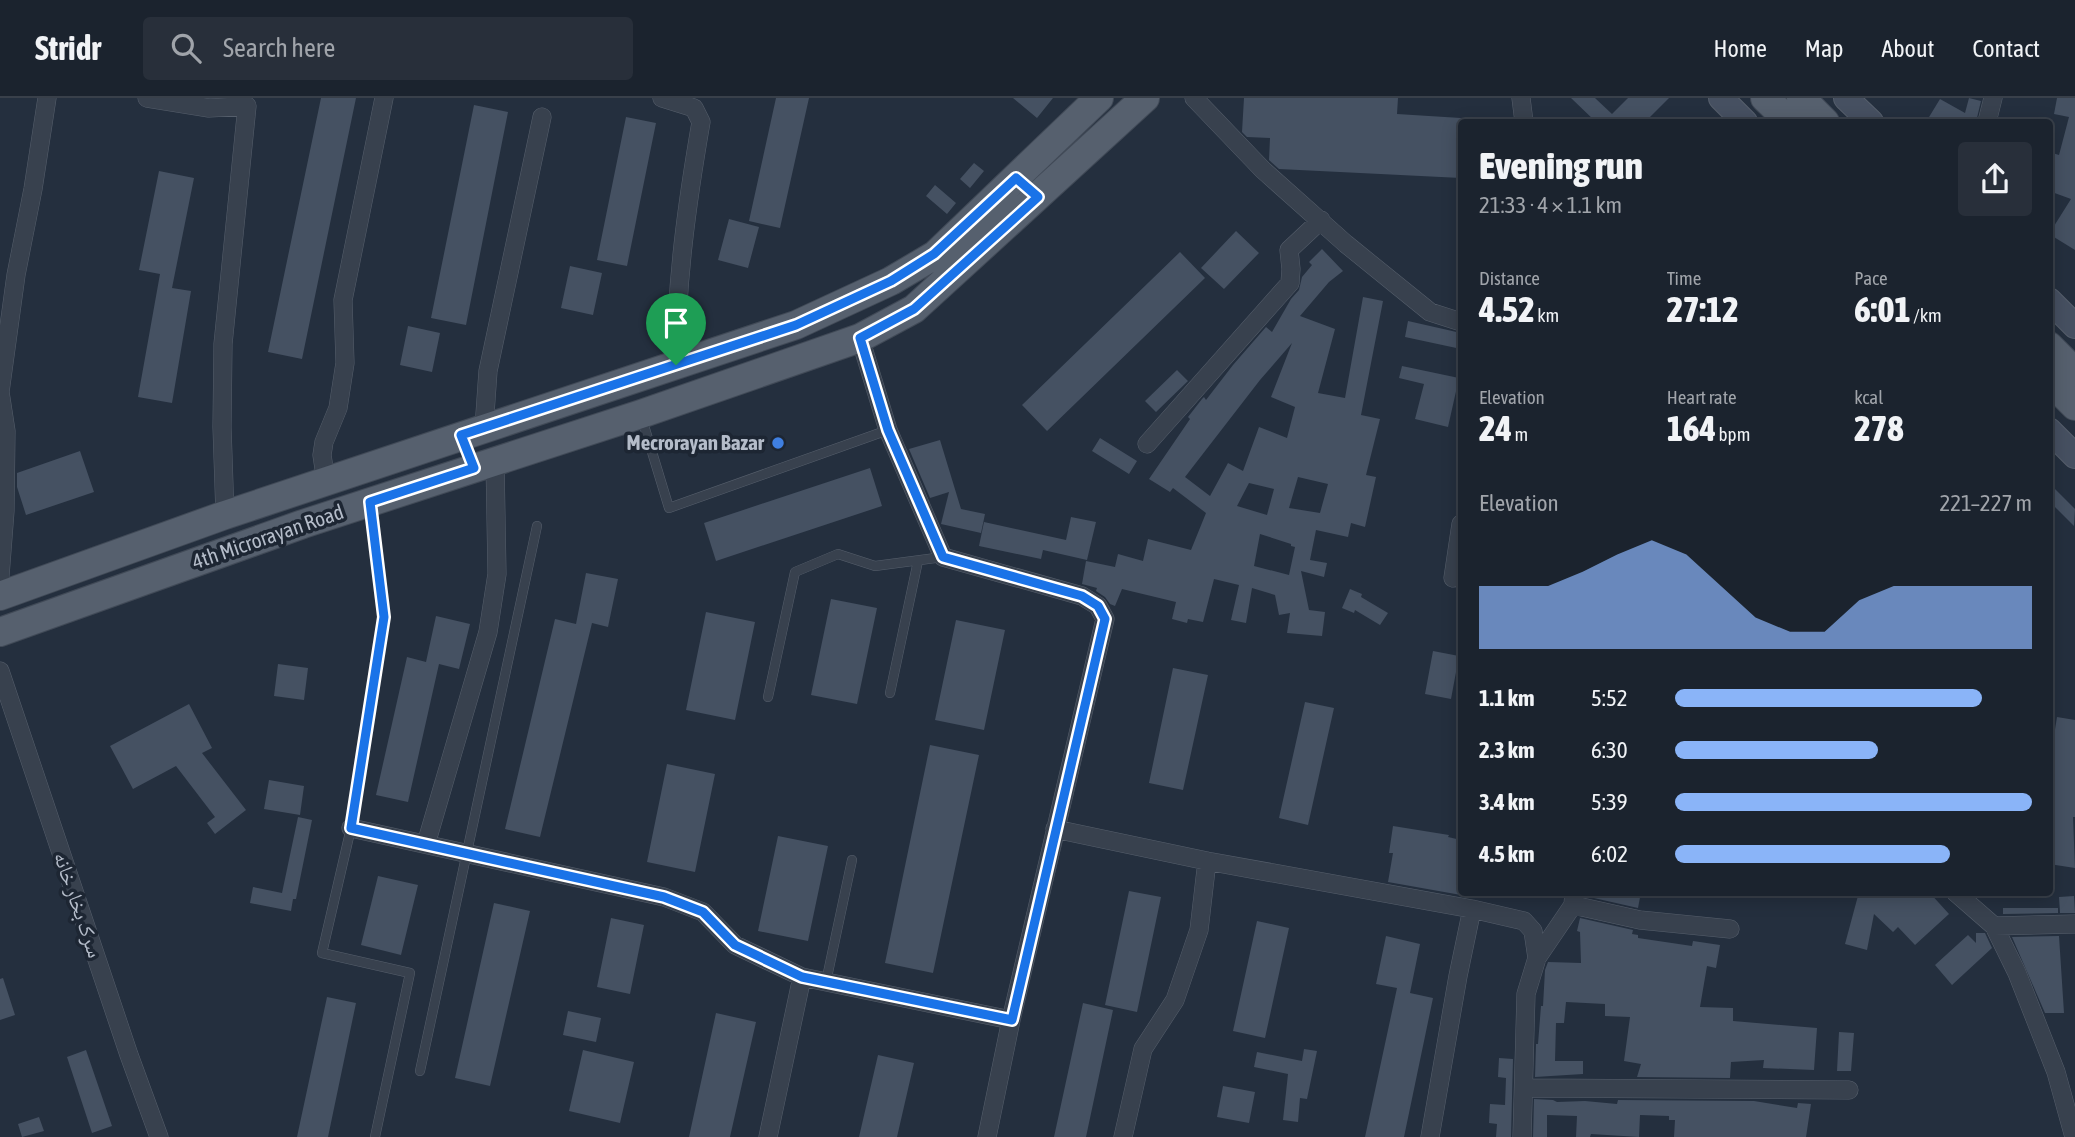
<!DOCTYPE html>
<meta charset="utf-8">
<style>
:root{--surface:#1b232e;--page:#282f3a;--text:#f1f3f6;--muted:#a0a4aa;--line:#39404a;--accent:#8ab4f8}
body{margin:0;font-family:"Asap Condensed","Noto Naskh Arabic",sans-serif;background:var(--page);color:var(--text);height:100vh;display:flex;flex-direction:column;font-size:26px;white-space:nowrap}
*{box-sizing:border-box;margin:0}
p{font-size:23px;color:var(--muted)}
.icon{flex:none;width:38px;height:38px;fill:none;stroke:currentColor;stroke-width:2;stroke-linecap:round;stroke-linejoin:round}
.map{position:relative;flex:1;overflow:hidden}
.sheet{position:absolute;left:1458px;top:21px;width:595px;height:777px;display:flex;flex-direction:column;background:var(--surface);border-radius:7px;box-shadow:0 4px 18px #0003,0 0 0 2px var(--line)}
.sheet>*{flex:none}
.pin{position:absolute;display:grid;place-items:center;width:60px;height:60px;color:#fff;margin:-72px -30px;border-radius:50% 50% 50% 0;rotate:-45deg;box-shadow:0 0 7px #0007}
.pin .icon{rotate:45deg}
.round{display:grid;place-items:center;flex:none;width:74px;height:74px;border-radius:7px;background:var(--page)}
.headline{display:flex;align-items:center;justify-content:space-between;height:119px;padding:0 21px}
h1{font-size:38px;font-weight:800;line-height:52px}
.stats{display:grid;grid-template-columns:repeat(3,1fr);gap:10px;height:119px;padding:7px 21px}
.stats div{display:grid;align-content:center}
.stats b{font-size:35px;font-weight:800}
.stats small{font-size:19px;font-weight:400}
.stats p{font-size:19px}
.chart{height:196px;padding:14px 21px}
.chart p{display:flex;justify-content:space-between}
.chart svg{width:100%;height:126px;margin-top:7px;fill:var(--accent);opacity:.7}
ul{padding:0 21px;list-style:none;font-size:23px}
li{display:grid;grid-template-columns:112px 84px 1fr;align-items:center;height:52px}
li i{height:18px;border-radius:9px;background:var(--accent)}
header{display:flex;align-items:center;gap:42px;box-sizing:border-box;height:98px;padding:0 35px;background:var(--surface);border-bottom:2px solid var(--line)}
header strong{font-size:33px}
nav{display:flex;gap:38px;margin-inline-start:auto;font-size:24px}
.search{width:490px;height:63px;background:var(--page);display:flex;align-items:center;gap:18px;box-sizing:border-box;padding:0 24px;border-radius:7px;color:var(--muted);font-size:26px}
.map>svg:first-child{display:block}
</style>
<header>
<strong>Stridr</strong>
<div class="search"><svg class="icon" aria-label="search" viewBox="0 0 24 24"><circle cx="10" cy="10" r="6"/><path d="M15 15l6 6"/></svg>Search here</div>
<nav><a>Home</a><a>Map</a><a>About</a><a>Contact</a></nav>
</header>
<div class="map">
<svg width="2075" height="1039" viewBox="0 0 2075 1039">
<rect width="100%" height="100%" fill="#242f3e"/>
<path fill="#455162" fill-rule="evenodd" d="M321 0H356L302 261 268 254Z
M776 0H809L780 130 749 123Z
M1013 0H1053L1037 20Z
M1244 0H1398L1397 16 1461 20V80L1279 71 1269 62 1270 40 1247 39 1242 34Z
M1571 0H1595L1612 16 1628 0H1669L1645 24H1596Z
M1969 0 1981 3 1976 24H1926L1940 1 1965 15Z
M2057 0H2075V152L2049 136 2071 101 2049 93V54L2059 57 2069 19 2054 16Z
M474 7 508 14 466 227 431 220Z
M626 19 656 25 627 168 597 162Z
M974 65 984 73 970 90 960 81Z
M159 73 194 80 172 190 191 193 172 305 138 299 160 176 139 172Z
M935 87 956 105 947 116 926 98Z
M729 121 759 129 748 170 718 162Z
M1236 133 1259 155 1224 191 1201 170Z
M1322 151 1343 173 1329 184 1300 218 1335 231 1318 295 1345 300 1363 199 1383 203 1361 317 1380 321 1366 377 1376 379 1365 429 1351 425 1348 439 1316 432 1310 462 1327 465 1324 479 1301 473 1309 512 1325 514 1322 538 1287 535 1290 515 1279 517 1275 497 1252 490 1246 525 1231 522 1239 487 1214 481 1203 524 1188 521 1187 525 1172 521 1176 504 1122 491 1115 508 1110 506 1105 499 1096 493 1097 490 1082 486 1086 463 1115 469 1118 456 1143 463 1148 441 1191 452 1206 415 1173 390 1170 394 1149 381 1190 321 1188 319 1202 301 1204 299 1206 302 1233 267 1266 229 1272 234 1291 201 1299 192 1302 179 1312 167 1309 164ZM1292 245 1271 299 1295 309 1287 340 1259 329 1243 373 1228 365 1210 398 1185 379 1260 282ZM1298 379 1328 386 1320 415 1289 410ZM1249 385 1274 391 1267 417 1237 408ZM1260 436 1291 446V448L1295 449 1289 477 1254 468Z
M1180 154 1205 180 1047 333 1022 307Z
M570 168 602 175 593 217 561 210Z
M1408 223 1461 235V251L1405 239Z
M408 228 440 235 432 274 400 267Z
M1402 268 1459 280 1448 329 1415 321 1424 286 1399 280Z
M1177 272 1188 283 1156 314 1145 303Z
M1100 340 1137 363 1129 376 1092 353Z
M940 342 961 411 985 416 981 435 941 426 949 394 930 400 909 351Z
M80 353 94 394 26 417 17 389V375Z
M870 370 882 408 716 463 704 425Z
M2049 385 2075 411 2074 428 2049 403Z
M1071 419 1096 424 1087 462 1043 452 1041 461 979 448 984 424 1066 442Z
M586 475 618 481 608 529 592 525 540 739 505 731 555 521 576 526Z
M1350 491 1362 496 1361 499 1388 515 1380 527 1355 512 1354 515 1342 510Z
M831 501 877 510 857 606 811 597Z
M706 514 755 524 735 622 686 612Z
M436 518 470 526 459 571 439 566 408 704 376 697 407 559 426 564Z
M956 522 1005 532 984 632 935 622Z
M1433 553 1459 558 1451 601 1425 596Z
M278 566 308 570 304 602 274 598Z
M1173 570 1208 577 1183 692 1149 685Z
M1305 604 1334 610 1308 727 1279 720Z
M189 606 212 650 202 655 246 712 215 736 207 725 215 719 176 668 133 691 110 648Z
M2057 619 2075 622V719H2073L2075 770 2049 766V643L2053 644Z
M930 647 979 657 933 875 885 865Z
M667 666 715 676 695 774 647 764Z
M269 682 304 688 300 717 264 711Z
M298 719 312 722 296 801H293L291 813 250 805 253 789 282 795Z
M1393 728 1449 737 1448 739 1461 742 1459 771 1461 772V797L1388 784 1393 755H1389Z
M778 738 828 748 808 843 758 833Z
M378 778 418 787 401 857 361 847Z
M1129 793 1161 799 1137 914 1105 907Z
M1586 794H1599L1619 799 1620 794H1641L1638 810 1585 798Z
M1859 794H1929L1949 816 1915 847 1898 829 1893 834 1874 816 1867 852 1845 846Z
M2074 798 2075 815H2060L2059 799Z
M494 805 530 813 490 988 455 980Z
M2003 810H2058V815L2003 816Z
M611 820 644 827 630 896 597 889Z
M1580 820 1633 832 1632 836 1638 837V840L1692 848 1693 843 1720 847 1716 870 1707 868 1700 909 1733 910V923L1817 930 1814 972 1763 970 1764 962 1731 964 1730 980 1637 979 1641 966 1624 963 1630 919 1605 918V906L1566 904 1564 925H1556L1555 963H1583V976L1535 979 1536 946H1538L1541 908H1543L1545 872 1548 864 1581 865 1580 834 1577 833Z
M1257 823 1289 830 1265 940 1233 933Z
M1976 835H1985L1992 850 1952 887 1935 867 1968 837 1976 845Z
M1386 838 1420 846 1410 895 1433 900 1404 1039H1365L1397 890 1376 886Z
M2059 838 2064 915H2045L2012 839Z
M3 880 15 917 0 922V881Z
M327 899 356 905 328 1039H297Z
M1083 905 1113 912 1086 1039H1054Z
M568 913 601 920 596 944 563 937Z
M716 915 756 924 730 1039H689Z
M1839 934 1854 935 1851 973H1837Z
M1304 951 1317 953 1307 1001 1300 1000 1298 1024 1283 1022 1288 976 1254 969 1257 954 1302 963Z
M86 952 112 1028 92 1035 67 959Z
M583 952 634 964 620 1025 569 1013Z
M878 957 914 965 897 1039H859Z
M1499 960 1513 961 1511 1039H1496L1497 1026 1489 1025 1490 1006 1505 1007 1506 980 1498 979Z
M1223 988 1255 994 1249 1025 1217 1019Z
M1534 1001 1553 1002 1557 1004 1585 1003 1617 1006 1618 1002 1754 1003 1797 1010 1798 1005 1811 1006 1806 1039H1674L1675 1022H1669V1018L1640 1017 1639 1039 1591 1036 1590 1039H1576L1577 1018 1547 1017V1039H1533Z
M39 1019 44 1033 22 1039 18 1026Z"/>
<g fill="none" stroke-linecap="round" stroke-linejoin="round">
<defs>
<path id="service" d="M642 321 669 410 888 332
M371 409 384 519 351 730 322 855 410 875 375 1039
M890 595 918 463
M768 599 795 474 838 456 875 468 943 459
M826 884 852 762
M420 973 537 428"/>
<path id="minor" d="M147 0 209 10 247 8 223 246 222 329 225 417
M662 0 694 10 701 24C687 105 676 185 676 267
M1194 0 1263 72 1346 146 1430 214 1461 224
M1521 0 1524 24
M1987 24 1993 0
M860 240 888 332 943 459 1082 498 1098 508 1105 521 1011 922 987 1039
M484 330 488 273 542 19
M1147 346 1290 185 1291 171 1289 152 1321 122
M326 384 322 357 324 344 338 310 345 265 343 202 384 0
M0 478 5 413 6 333 0 294 16 177 33 91 47 0
M1453 480 1461 426
M0 573 129 957 159 1039
M351 730 664 799 703 814 735 847 802 879 1011 922
M1055 731 1207 763 1472 811 1524 823 1533 833 1537 860
M426 746 488 534 497 476 495 363
M1955 794 1994 828 2017 875 2056 974 2074 1039
M1573 807 1640 822 1730 831
M1994 828 2075 826
M1525 990 1849 992
M768 1039 802 879
M1123 1039 1143 951 1175 902 1199 832 1207 763
M1430 1039 1458 878 1472 811
M1522 1039 1526 896 1537 860 1573 807 1574 794"/>
<path id="secondary" d="M1721 0 1745 24
M1846 0 1871 24
M2049 202 2075 228
M2049 332 2075 358"/>
<path id="primary" d="M1765 0 1790 24
M1801 0 1825 24
M2049 248 2075 274
M2049 282 2075 308
M0 498 225 417 796 227 891 183 935 157 1099 0
M0 534 303 426 641 316 860 240 914 211 1145 0"/>
</defs>
<use href="#service" stroke="#565f6c" stroke-width="10"/>
<use href="#minor" stroke="#565f6c" stroke-width="19"/>
<use href="#secondary" stroke="#565f6c" stroke-width="26"/>
<use href="#primary" stroke="#414a57" stroke-width="30"/>
<use href="#service" stroke="#38414e" stroke-width="9"/>
<use href="#minor" stroke="#38414e" stroke-width="18"/>
<use href="#secondary" stroke="#465061" stroke-width="24"/>
<use href="#primary" stroke="#56606e" stroke-width="28"/>
</g>
<g fill="none" stroke-linecap="round" stroke-linejoin="round">
<defs>
<path id="route" d="M1016 80 1038 99 914 211 860 240 888 332 943 459 1082 498 1098 508 1105 521 1012 922 802 879 735 847 703 814 664 799 351 730 384 519 370 404 474 370 461 337 796 227 891 183 934 156Z"/>
</defs>
<use href="#route" stroke="#fff" stroke-width="14"/>
<use href="#route" stroke="#1a73e8" stroke-width="9"/>
</g>
<circle fill="#3f7fe0" stroke="#1d2633" stroke-width="2.5" cx="778" cy="345" r="7"/>
<g text-anchor="middle" stroke-width="7" stroke-linejoin="round" paint-order="stroke">
<g font-size="21" font-weight="bold" fill="#b4bcc9" stroke="#1d2633" text-anchor="end">
<text x="764" y="352">Mecrorayan Bazar</text>
</g>
<g font-size="21" fill="#b4bcc9" stroke="#1d2633">
<text transform="translate(268 439) rotate(-19)" y="7">4th Microrayan Road</text>
<text transform="translate(78 807) rotate(71)" y="7">سرک بخار خانه</text>
</g>
</g>
</svg>
<div class="pin" style="left:676px;top:267px;background:#1e9e55"><svg class="icon" aria-label="arrive" viewBox="0 0 24 24"><path d="M6 21V4h12l-3 4 3 4H6"/></svg></div>
<section class="sheet">
<div class="headline"><div><h1>Evening run</h1><p>21:33 · 4 × 1.1 km</p></div><a class="round"><svg class="icon" aria-label="share" viewBox="0 0 24 24"><path d="M12 15V3M7 8l5-5 5 5M5 13v7h14v-7"/></svg></a></div>
<div class="stats">
<div><p>Distance</p><b>4.52<small> km</small></b></div>
<div><p>Time</p><b>27:12</b></div>
<div><p>Pace</p><b>6:01<small> /km</small></b></div>
</div>
<div class="stats">
<div><p>Elevation</p><b>24<small> m</small></b></div>
<div><p>Heart rate</p><b>164<small> bpm</small></b></div>
<div><p>kcal</p><b>278</b></div>
</div>
<div class="chart"><p><span>Elevation</span>221–227 m</p>
<svg viewBox="0 0 160 44" preserveAspectRatio="none"><path d="M0 44V22L10 22L20 22L30 17L40 11L50 6L60 11L70 22L80 33L90 38L100 38L110 27L120 22L130 22L140 22L150 22L160 22V44z"/></svg>
</div>
<ul>
<li><b>1.1 km</b>5:52<i style="width:86%"></i></li>
<li><b>2.3 km</b>6:30<i style="width:57%"></i></li>
<li><b>3.4 km</b>5:39<i style="width:100%"></i></li>
<li><b>4.5 km</b>6:02<i style="width:77%"></i></li>
</ul>
</section>
</div>
